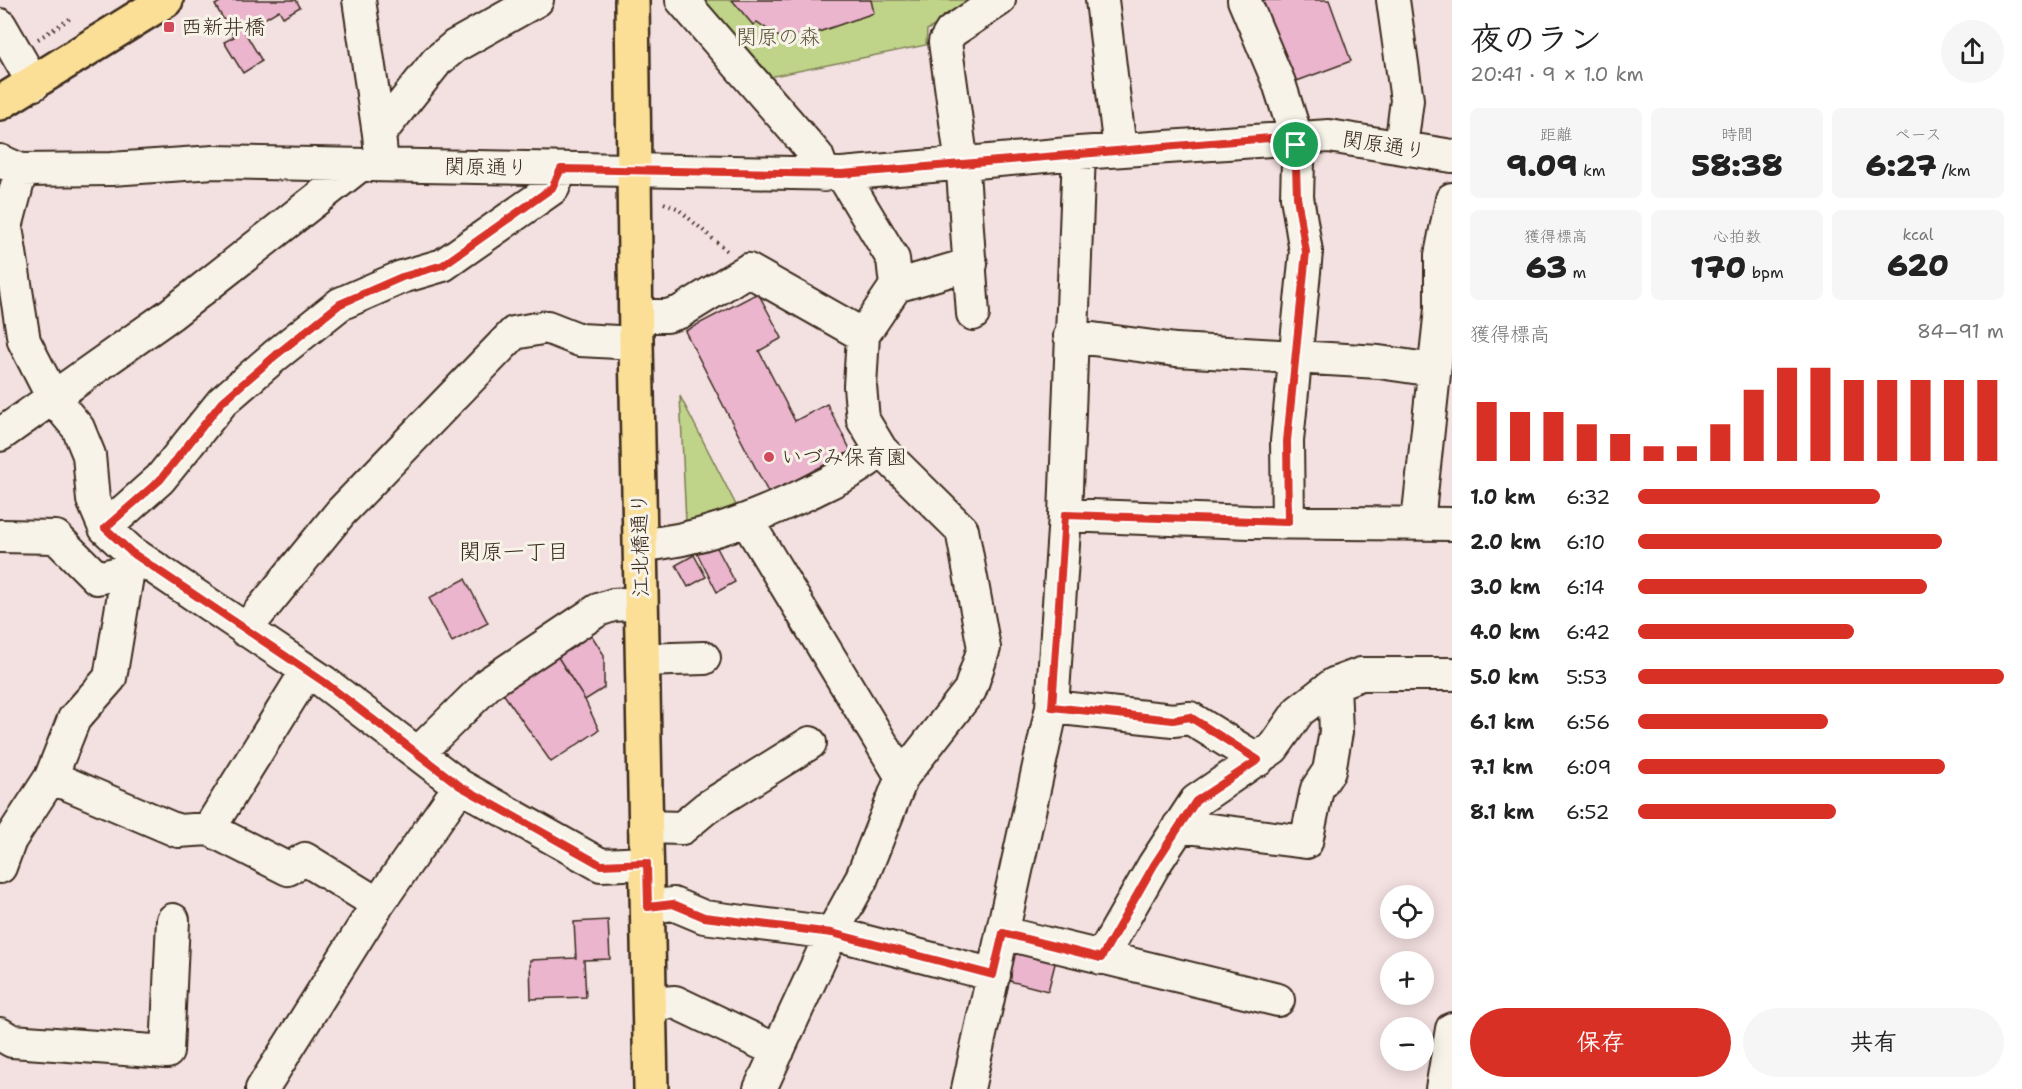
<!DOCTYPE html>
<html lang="ja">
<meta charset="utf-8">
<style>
:root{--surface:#fff;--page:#f6f6f6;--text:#222;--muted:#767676;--accent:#d93025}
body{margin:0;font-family:"Shantell Sans","Klee One",sans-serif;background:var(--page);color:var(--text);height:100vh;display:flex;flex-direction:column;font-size:22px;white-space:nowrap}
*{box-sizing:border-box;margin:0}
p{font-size:20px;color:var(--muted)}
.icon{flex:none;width:33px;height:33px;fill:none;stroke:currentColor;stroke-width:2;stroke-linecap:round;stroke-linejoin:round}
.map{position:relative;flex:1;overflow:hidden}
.side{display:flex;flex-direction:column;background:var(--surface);width:570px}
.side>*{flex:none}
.controls{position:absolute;left:1380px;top:885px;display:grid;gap:12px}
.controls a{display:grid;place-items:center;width:54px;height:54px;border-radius:50%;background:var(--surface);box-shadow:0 3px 15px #0003;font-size:30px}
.pin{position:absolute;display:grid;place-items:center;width:51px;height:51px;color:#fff;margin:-26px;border:3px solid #fff;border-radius:50%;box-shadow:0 2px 6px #0007}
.round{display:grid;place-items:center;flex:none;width:63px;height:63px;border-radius:32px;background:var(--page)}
.summary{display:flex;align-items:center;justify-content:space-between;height:102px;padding:0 18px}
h1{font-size:33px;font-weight:800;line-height:45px}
.metrics{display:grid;grid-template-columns:repeat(3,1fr);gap:9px;height:102px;padding:6px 18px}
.metrics div{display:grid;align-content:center;border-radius:9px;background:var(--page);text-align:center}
.metrics b{font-size:30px;font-weight:800}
.metrics small{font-size:16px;font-weight:400}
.metrics p{font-size:16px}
.chart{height:168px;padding:12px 18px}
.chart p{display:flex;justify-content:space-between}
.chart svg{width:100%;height:108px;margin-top:6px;stroke:var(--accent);stroke-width:6}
.button{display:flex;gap:12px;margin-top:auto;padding:12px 18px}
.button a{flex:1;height:69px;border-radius:36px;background:var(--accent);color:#fff;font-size:24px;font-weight:800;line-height:69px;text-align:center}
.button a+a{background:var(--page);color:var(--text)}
ul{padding:0 18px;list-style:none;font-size:20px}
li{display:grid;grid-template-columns:96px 72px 1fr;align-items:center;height:45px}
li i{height:15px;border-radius:8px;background:var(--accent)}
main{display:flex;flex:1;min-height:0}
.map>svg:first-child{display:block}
</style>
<main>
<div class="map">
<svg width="1452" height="1089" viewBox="0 0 1452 1089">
<rect width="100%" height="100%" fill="#f3e0e0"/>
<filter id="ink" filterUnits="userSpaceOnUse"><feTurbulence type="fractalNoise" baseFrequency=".0167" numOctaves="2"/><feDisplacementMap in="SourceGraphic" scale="12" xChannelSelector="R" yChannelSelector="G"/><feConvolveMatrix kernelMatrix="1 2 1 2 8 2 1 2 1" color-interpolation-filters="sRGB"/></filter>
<g filter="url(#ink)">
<path fill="#bfd389" stroke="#7d7e54" stroke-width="1.5" d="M697 0H975L976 2 927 30 926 45 764 78Z
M680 396 737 507 686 523Z"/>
<path fill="#eab5cd" stroke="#3b2a1e" stroke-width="1.5" d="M223 0H296L300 7 283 17 279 10 244 31 262 61 243 73 224 42 234 37 215 5Z
M732 0H871L874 13 798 39 795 35 786 38 777 36 757 22 753 25Z
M1262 0H1329L1351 61 1286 85 1256 2Z
M758 293 782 338 759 351 795 421 827 404 851 451 769 494 685 331Z
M714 542 735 582 717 592 696 551Z
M694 555 706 577 688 587 676 565Z
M465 579 488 623 452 642 429 598Z
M590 633 604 655V688L585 700 556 654Z
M556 654 585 700 599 730 551 762 500 689Z
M608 920 610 959 584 960 586 997 531 999 530 960 576 958 574 922Z
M1010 944 1057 956 1048 991 1002 979Z"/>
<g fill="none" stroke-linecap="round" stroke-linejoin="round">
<defs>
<path id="minor" d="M359 0 379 134
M682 0 817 156 824 175
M1102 0 1120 150
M1244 0 1279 83 1293 127 1298 161 1297 197 1306 252 1287 441 1288 522
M1393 0 1407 100 1401 147
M0 25 34 84
M0 161 21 170 6 227 24 341 53 398 78 428 89 455 93 500 105 528 131 552 324 682 460 786 601 865 647 863
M382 165 379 134 437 61 455 46 537 0
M21 170 111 169 214 162 842 174 1079 153 1329 136 1452 156
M842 174 893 259 896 286
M973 314 963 172 945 42 951 32 999 0
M636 316H667L680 312 748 270 863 335 860 386 863 420 881 450 962 530 984 648 970 690 902 777 861 880 832 933 760 1089
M863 335 896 286 971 264
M1070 336 1176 350 1379 362 1434 370
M0 435 171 314 360 165
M1065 515 1250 522 1452 524
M747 521 902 777
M1418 522 1441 309V255L1452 199
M105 528 160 479 222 402 276 355 340 304 402 277 443 265 553 188 561 169
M0 536 56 537 97 578 128 571
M640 545C699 541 752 519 806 494 834 480 857 471 881 450
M245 630 341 512 514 333 547 327 580 340 636 343
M642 660 704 658
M1052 707 1173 720 1190 718 1258 760
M418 753 489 683 598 610 613 605 641 603
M51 777 178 831 209 829 288 869 305 859 378 904
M1179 826 1306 842 1317 789 1329 771 1336 732 1334 684
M645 827 682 828 706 808 810 743
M209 829 307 671
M0 867 10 840 51 777 74 719 110 678 131 552
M648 907 673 904 704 917 832 933 994 975
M1003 933 1278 1000
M1101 958 1154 865 1196 801 1273 748 1299 711 1334 684 1361 674H1452
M650 1004 675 1002 778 1051
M0 1034 12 1041 167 1052 173 920
M262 1089 378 904 460 786
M968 1089 1052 707 1065 515 1079 153
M1442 1089 1452 1029"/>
<path id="major" d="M632 0 636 343 651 1089
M0 103 166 0"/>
</defs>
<use href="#minor" stroke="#3b2a1e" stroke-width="36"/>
<use href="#major" stroke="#3b2a1e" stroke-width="38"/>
<path stroke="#3b2a1e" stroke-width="4" stroke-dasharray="1.5 4.5" stroke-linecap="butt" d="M38 39 71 18
M664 203 677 208 727 251"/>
<use href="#minor" stroke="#f7f3e8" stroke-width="32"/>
<use href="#major" stroke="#fbdf96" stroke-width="33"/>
</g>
</g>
<g fill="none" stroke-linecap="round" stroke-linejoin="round" filter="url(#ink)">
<defs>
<path id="route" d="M1295 136 1297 197 1306 252 1287 441 1288 522 1065 515 1052 707 1173 720 1190 717 1258 760 1196 801 1154 865 1101 958 1003 933 993 975 832 933 704 917 673 904 648 907 647 863 601 865 460 786 324 682 131 552 105 528 160 480 222 402 276 355 340 304 402 277 443 265 552 188 561 169 842 174Z"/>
</defs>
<use href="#route" stroke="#fff" stroke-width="12"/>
<use href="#route" stroke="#d93025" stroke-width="8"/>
</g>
<g fill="#d1495b" stroke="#f7f3e8" stroke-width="2">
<rect x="163" y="21" width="12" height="12" rx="3"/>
<circle cx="769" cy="457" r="6"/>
</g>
<g text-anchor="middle" stroke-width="6" stroke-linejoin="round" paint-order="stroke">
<g font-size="21" fill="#3b2a1e" stroke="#f7f3e8" text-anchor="start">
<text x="181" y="34">西新井橋</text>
<text x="781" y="464">いづみ保育園</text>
</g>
<g font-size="21" fill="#5c5439" stroke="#f7f3e8">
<text x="778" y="44">関原の森</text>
</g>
<g font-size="21" fill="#3b2a1e" stroke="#f7f3e8">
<text transform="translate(1384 145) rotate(9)" y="7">関原通り</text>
<text transform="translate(486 167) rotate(1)" y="7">関原通り</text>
<text transform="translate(640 545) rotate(-91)" y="7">江北橋通り</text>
</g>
<g font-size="22" fill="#3b2a1e" stroke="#f7f3e8">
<text x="514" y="559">関原一丁目</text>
</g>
</g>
</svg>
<div class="controls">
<a><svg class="icon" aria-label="locate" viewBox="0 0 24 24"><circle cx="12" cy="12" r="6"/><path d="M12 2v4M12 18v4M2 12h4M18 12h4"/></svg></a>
<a>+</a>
<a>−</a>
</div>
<div class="pin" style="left:1296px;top:145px;background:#1e9e55"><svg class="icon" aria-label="arrive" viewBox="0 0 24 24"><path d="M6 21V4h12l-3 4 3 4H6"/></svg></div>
</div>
<section class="side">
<div class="summary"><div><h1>夜のラン</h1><p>20:41 · 9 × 1.0 km</p></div><a class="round"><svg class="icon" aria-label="share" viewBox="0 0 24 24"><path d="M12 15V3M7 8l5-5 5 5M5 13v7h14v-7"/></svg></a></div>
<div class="metrics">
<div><p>距離</p><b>9.09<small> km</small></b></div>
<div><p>時間</p><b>58:38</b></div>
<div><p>ペース</p><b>6:27<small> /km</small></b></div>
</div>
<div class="metrics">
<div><p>獲得標高</p><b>63<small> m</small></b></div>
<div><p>心拍数</p><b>170<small> bpm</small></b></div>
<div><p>kcal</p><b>620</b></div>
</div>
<div class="chart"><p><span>獲得標高</span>84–91 m</p>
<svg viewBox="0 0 160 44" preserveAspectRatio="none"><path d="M5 44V20M15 44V24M25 44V24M35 44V29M45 44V33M55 44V38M65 44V38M75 44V29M85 44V15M95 44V6M105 44V6M115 44V11M125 44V11M135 44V11M145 44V11M155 44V11"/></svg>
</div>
<ul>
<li><b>1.0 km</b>6:32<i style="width:66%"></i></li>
<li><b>2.0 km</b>6:10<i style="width:83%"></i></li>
<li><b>3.0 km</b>6:14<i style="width:79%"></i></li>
<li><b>4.0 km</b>6:42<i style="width:59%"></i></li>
<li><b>5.0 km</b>5:53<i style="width:100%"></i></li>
<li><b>6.1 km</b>6:56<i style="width:52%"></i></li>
<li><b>7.1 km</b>6:09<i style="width:84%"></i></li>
<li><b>8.1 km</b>6:52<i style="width:54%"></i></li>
</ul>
<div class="button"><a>保存</a><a>共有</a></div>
</section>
</main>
